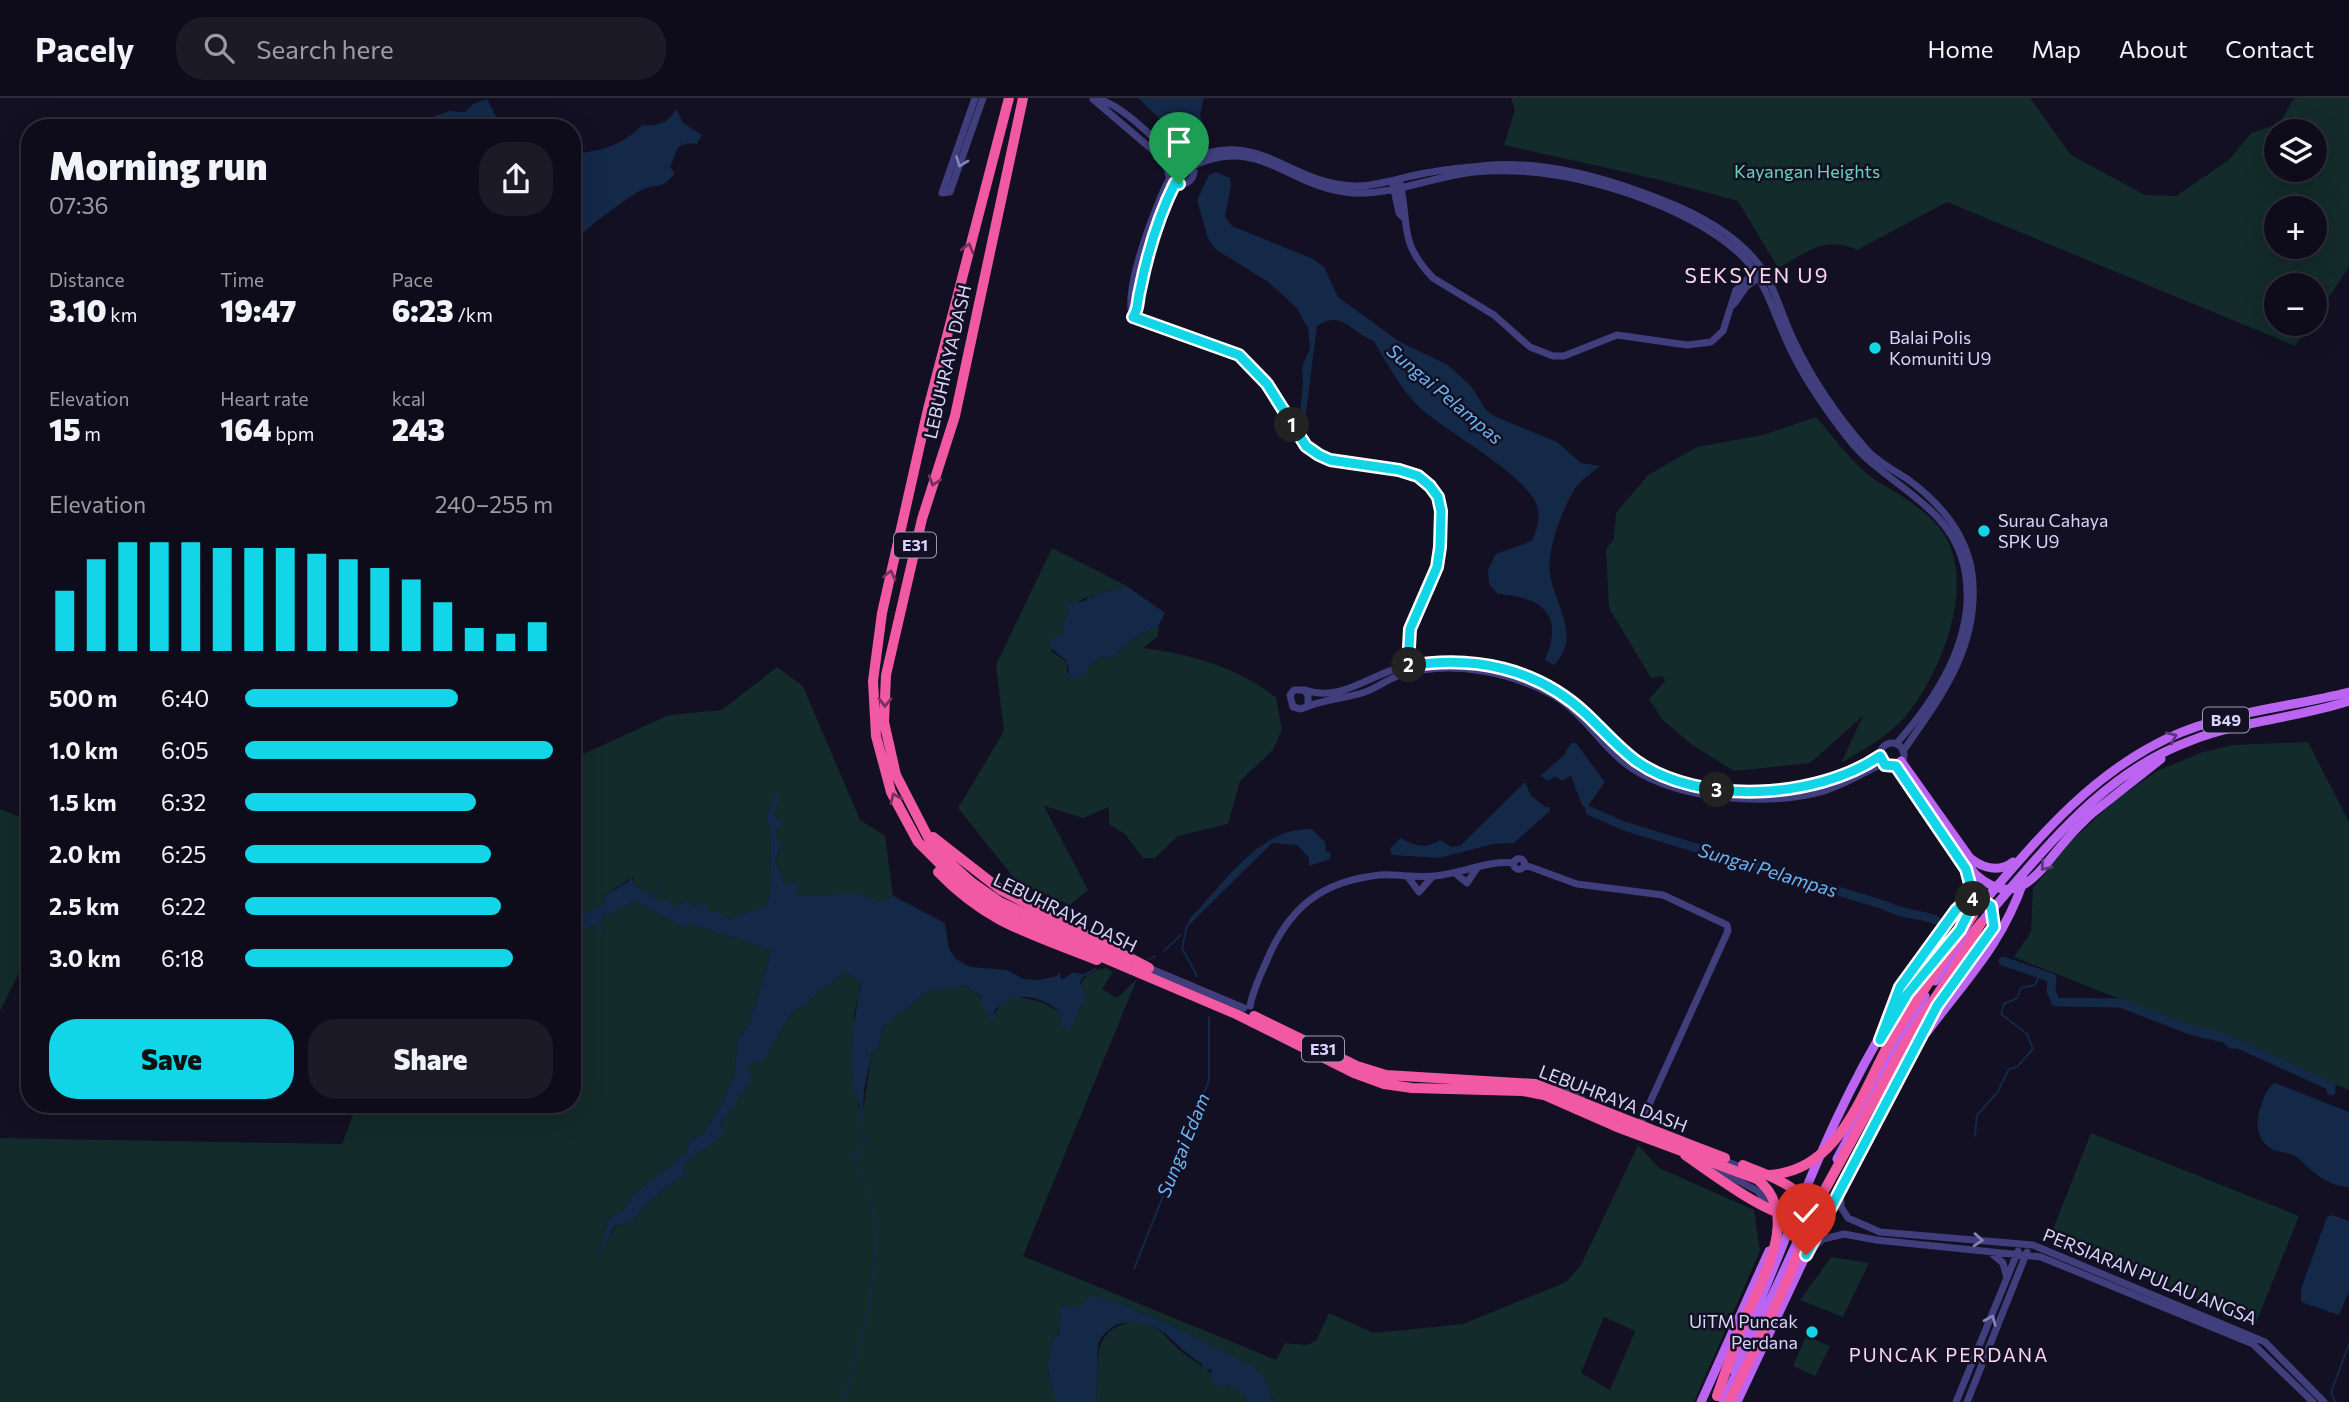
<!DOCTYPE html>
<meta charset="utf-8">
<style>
:root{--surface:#0e0c1a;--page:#1c1a27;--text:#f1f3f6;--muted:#9b9ba2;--line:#2e2c39;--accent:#13d5e8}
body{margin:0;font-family:Commissioner,sans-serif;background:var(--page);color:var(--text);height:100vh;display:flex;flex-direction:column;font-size:26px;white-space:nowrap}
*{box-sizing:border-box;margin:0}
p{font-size:23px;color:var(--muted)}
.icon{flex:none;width:38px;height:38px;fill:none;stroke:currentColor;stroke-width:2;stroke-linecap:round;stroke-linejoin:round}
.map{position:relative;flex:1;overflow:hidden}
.drawer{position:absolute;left:21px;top:21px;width:560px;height:994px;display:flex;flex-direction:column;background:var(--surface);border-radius:28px;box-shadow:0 7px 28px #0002,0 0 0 2px var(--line)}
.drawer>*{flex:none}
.fabs{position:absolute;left:2264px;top:21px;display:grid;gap:14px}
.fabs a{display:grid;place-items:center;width:63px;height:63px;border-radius:50%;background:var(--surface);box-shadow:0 7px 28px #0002,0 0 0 2px var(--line);font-size:35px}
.pin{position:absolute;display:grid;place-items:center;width:60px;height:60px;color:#fff;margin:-72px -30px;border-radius:50% 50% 50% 0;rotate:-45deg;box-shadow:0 0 7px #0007}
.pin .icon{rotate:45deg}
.km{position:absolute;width:35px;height:35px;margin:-18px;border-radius:50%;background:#222;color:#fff;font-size:19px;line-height:35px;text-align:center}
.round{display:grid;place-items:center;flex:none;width:74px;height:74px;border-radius:28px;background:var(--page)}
.overview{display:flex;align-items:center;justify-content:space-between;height:119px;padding:0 28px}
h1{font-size:38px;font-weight:800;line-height:52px}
.figures{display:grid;grid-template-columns:repeat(3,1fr);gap:10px;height:119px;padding:7px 28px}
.figures div{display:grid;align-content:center}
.figures b{font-size:30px;font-weight:800}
.figures small{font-size:19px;font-weight:400}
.figures p{font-size:19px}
.chart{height:196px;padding:14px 28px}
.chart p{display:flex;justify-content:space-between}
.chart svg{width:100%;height:126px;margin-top:7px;stroke:var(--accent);stroke-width:6}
.cta{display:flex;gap:14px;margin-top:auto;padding:14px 28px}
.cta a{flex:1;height:80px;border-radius:28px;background:var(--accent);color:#111;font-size:28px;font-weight:800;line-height:80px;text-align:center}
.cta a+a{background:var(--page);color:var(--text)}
ul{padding:0 28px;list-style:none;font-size:23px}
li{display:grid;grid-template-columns:112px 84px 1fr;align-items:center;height:52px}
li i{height:18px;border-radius:9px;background:var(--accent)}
header{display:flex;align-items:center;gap:42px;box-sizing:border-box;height:98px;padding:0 35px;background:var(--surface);border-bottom:2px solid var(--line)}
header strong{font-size:33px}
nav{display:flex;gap:38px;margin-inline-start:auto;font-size:24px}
.search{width:490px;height:63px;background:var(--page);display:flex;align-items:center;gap:18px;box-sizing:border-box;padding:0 24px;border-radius:28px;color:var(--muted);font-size:26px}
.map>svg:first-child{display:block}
</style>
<header>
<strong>Pacely</strong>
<div class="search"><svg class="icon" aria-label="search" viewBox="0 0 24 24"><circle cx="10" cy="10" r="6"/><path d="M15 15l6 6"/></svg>Search here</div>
<nav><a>Home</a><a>Map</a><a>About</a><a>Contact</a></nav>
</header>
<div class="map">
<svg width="2349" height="1304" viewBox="0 0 2349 1304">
<rect width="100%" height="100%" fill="#121022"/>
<path fill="#132b2a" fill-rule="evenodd" d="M1511 0H2030L2071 57 2145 97 2176 98 2229 62 2251 35 2279 26 2294 0H2349V169L2315 220V187H2277V226H2311L2295 248 1947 104 1857 152C1825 137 1807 155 1778 170L1738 103 1660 82 1504 47 1515 12ZM2277 33H2315V72H2277ZM2277 110H2315V149H2277Z
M1816 319C1834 339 1852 366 1874 381 1897 396 1919 406 1938 428 1979 476 1945 565 1912 610 1894 635 1867 650 1841 665L1863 618 1810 665 1734 673 1692 647 1663 622 1649 601 1666 582 1661 578 1651 580 1609 510 1606 451 1614 441 1616 415 1648 377 1697 349 1763 337Z
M1052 450 1127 488 1097 496 1093 501 1092 497 1066 509 1069 516 1062 527 1065 535 1053 540 1051 553 1067 564V575L1089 568 1100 559 1112 561C1123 545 1143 536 1159 527L1158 538 1143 550C1192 556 1236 569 1276 599L1282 632 1273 652 1240 683 1228 726 1178 738 1155 760H1143L1125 736 1109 726V709L1083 720 1044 708 1088 792 1070 807 1018 785 958 710 1004 633 996 567Z
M777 569 803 588 860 722 885 738 893 798 882 804 797 798 795 784 785 787 775 762 782 747 776 743V733L766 721 771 731 770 799 766 808 728 821 709 815 706 807 692 808 687 804 674 809 656 803 655 796 641 792 633 786 634 778 603 799 606 805 587 814H572V661L669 617 722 612Z
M2308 644 2349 724V992L2014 859 2031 834 2033 790 2069 745 2112 705 2157 673 2203 654 2233 647Z
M0 711 30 723V853L0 913Z
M636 803 681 829 691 826 772 852 749 926 738 942 734 978 719 1011 704 1034 690 1043 686 1054 633 1097 624 1111 609 1120 598 1158 616 1128 631 1125 648 1104 685 1076 683 1066 722 1037C719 1013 741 983 753 963L762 965 791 916 846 874 861 885 854 917 858 1008 863 1013 872 954 878 951 883 929 930 892 967 888C979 897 990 907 989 923L1001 906 1013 898 1042 904 1061 915H1078C1084 888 1072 877 1107 870L1113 874 1102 891 1117 900 1137 881 1023 1158 1276 1262 1285 1245 1307 1247 1316 1243 1329 1215 1374 1235 1463 1226 1566 1184 1581 1167 1638 1047 1659 1070 1754 1112 1760 1153 1694 1304H1273L1272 1299 1173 1228 1120 1205 1078 1211 1062 1206C1065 1228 1051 1245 1048 1265 1046 1278 1057 1291 1056 1304H0V1040L342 1046 357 1006H572V838L595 825 600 834 601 820ZM1604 1219 1635 1233 1610 1292 1581 1275Z
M2091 1035 2299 1118 2256 1225 2049 1141Z
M1831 1159 1869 1165 1843 1219 1800 1202Z
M1133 1224C1162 1224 1163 1240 1183 1255 1203 1269 1223 1283 1243 1296L1248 1304H1096C1100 1267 1088 1231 1133 1224Z
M1806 1238 1830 1248 1815 1278 1793 1268Z"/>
<path fill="#142848" d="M1138 0H1204L1200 18 1206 32C1183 51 1155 15 1138 0Z
M487 1 497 20 507 30H403L449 13 465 14 473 6Z
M676 11 683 25 702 37 697 46 688 45 678 49 670 69 675 75C660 94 658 84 642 92 626 100 581 133 572 147V54C596 57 626 45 642 27 657 29 669 25 676 11Z
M1216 74 1230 80 1231 87 1225 119 1232 128 1313 161 1324 169 1338 199 1400 244 1448 267 1471 288 1486 312 1494 318 1557 344 1581 365 1600 368C1593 374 1582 381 1576 389 1563 409 1546 453 1550 476 1555 508 1582 538 1554 567L1545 562C1564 517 1543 499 1498 496L1489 486 1488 471 1496 456 1532 443C1536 433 1540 423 1538 412 1533 379 1445 334 1419 309 1400 290 1387 266 1374 243 1350 235 1343 211 1317 228L1306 315 1301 323H1299L1303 286 1302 270 1310 250 1308 230 1296 209 1268 184 1215 151 1208 140 1197 102 1209 77Z
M1127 488 1165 515 1159 527C1143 536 1123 545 1112 561L1100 559 1089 568 1087 576 1070 582 1067 563 1048 548 1052 540 1065 535 1062 527 1069 515 1066 509 1070 504 1085 503 1091 496 1093 501 1097 496Z
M1571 645H1576L1605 684 1588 708 1599 717 1598 721 1582 707 1571 678 1562 683 1555 678 1549 683 1540 678 1563 658Z
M1525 684 1531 698 1547 710 1549 707 1550 713 1514 745 1493 746 1439 760 1392 757 1390 751 1400 740C1414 747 1425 752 1440 742L1452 749 1461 747Z
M777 692 779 703 773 716 783 724 776 733V743L782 746 775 762 785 787 796 783 797 798 860 796 881 804 893 798 945 825 949 851 956 861 970 869 1007 872 1023 881 1039 882 1057 878 1060 874 1061 882 1074 874 1084 877 1080 884 1086 901C1077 911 1078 924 1068 934L1060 927 1061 915C1041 896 1013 892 994 913L995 922 989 923V915L981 907V899L967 888 930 892 883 929 878 951 872 954 864 992 863 1014C843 986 854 918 861 886L846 874 791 916 762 966 753 963 748 972 754 979 721 1025 723 1037 684 1066 685 1076 648 1104 631 1125 615 1128 596 1163 609 1120 624 1111 633 1097 686 1054 690 1043 704 1034 719 1011 734 978 738 942 749 926 772 852 691 826 681 829 636 803 601 820V836L595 826 572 838 579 828 578 825 572 826V814H587L605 805 603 799 629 783 632 777 633 786 641 792 655 796 656 803H668L674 809 687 803 692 808 706 806 709 815 718 813 728 821 765 808 770 799 771 731 766 721Z
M1312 731 1325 744 1326 754 1331 755 1330 761 1309 768V760L1297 747 1272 745 1186 830 1190 820C1223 787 1260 728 1312 731Z
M2275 985 2349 1014V1089C2327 1088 2313 1074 2298 1060 2292 1055 2285 1055 2277 1053 2257 1047 2254 1025 2261 1008 2264 999 2267 990 2275 985Z
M2332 1117 2349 1123V1193L2339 1217 2301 1204V1191L2327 1119Z
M1091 1197 1120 1205 1173 1228 1252 1268 1264 1279 1273 1304H1248L1243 1296 1228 1286 1224 1291 1214 1287 1211 1271 1203 1272 1202 1266C1168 1246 1164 1218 1119 1226 1112 1228 1102 1237 1099 1244 1096 1254 1098 1291 1096 1304H1056L1047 1267 1053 1242 1059 1235 1061 1206 1078 1211Z"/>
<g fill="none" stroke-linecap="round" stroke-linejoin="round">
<path stroke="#142848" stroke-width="2" d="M655 796 663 789
M1187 828 1182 850 1197 878
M1164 853 1181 837
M1146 863 1155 858
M1084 877 1096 871
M1975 1038 1977 1017 1997 995 2009 971 2017 969 2033 951 2027 936 2001 916 2004 906 2017 900 2021 890 2035 887 2040 876
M1134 1171 1209 982V919
M843 1304C864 1237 884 1169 871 1099 868 1085 857 1073 853 1060L854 1056 861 1054 860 1046 865 1041 859 1024 863 1014
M2335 1304 2331 1294 2349 1246"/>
<path stroke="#142848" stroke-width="9" d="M1193 28 1201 45
M1590 713 1624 728 1884 807C1902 817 1917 815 1936 822
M2003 863 2052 880 2051 893 2056 904 2120 905 2193 933 2225 940 2231 946H2238L2331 988V993"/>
<path stroke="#403e7d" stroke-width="7" d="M975 0 942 95 950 94 983 0
M1093 1C1117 0 1158 45 1176 61
M1093 1 1169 66
M1168 73a13 13 0 1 1 26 0a13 13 0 1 1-26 0Z
M1188 62C1260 28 1291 89 1358 88 1375 88 1394 82 1411 78 1433 73 1458 70 1481 68 1544 61 1610 81 1667 104 1698 116 1735 137 1756 163 1775 186 1781 217 1794 243 1813 283 1838 319 1867 352 1877 363 1893 372 1906 380 1938 403 1966 435 1972 475 1981 547 1941 599 1903 653
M1193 68C1260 36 1289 91 1353 95 1393 97 1435 78 1474 74 1526 69 1581 79 1630 96 1667 109 1708 128 1738 154 1765 179 1773 214 1788 246 1804 281 1827 314 1851 344 1889 390 1953 407 1965 473 1977 538 1938 599 1896 646
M1400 85C1410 129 1398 143 1433 180L1494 217 1530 249 1553 258H1564L1617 237 1687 247 1711 244 1723 233 1736 192 1757 172
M1393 87 1399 115 1404 120
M1734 206 1746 189 1761 177
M1133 219C1155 222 1173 234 1193 241 1226 253 1247 256 1268 287 1283 309 1294 343 1318 356 1351 374 1422 359 1438 401 1455 445 1425 484 1413 523 1408 539 1408 555 1409 571
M1133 219C1122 195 1156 104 1170 80
M1133 219C1139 210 1137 203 1140 192 1147 157 1159 118 1175 85
M1305 592C1341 605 1370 576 1405 568 1435 560 1475 562 1505 570 1536 578 1564 594 1587 616 1604 632 1617 650 1637 664 1702 708 1816 700 1880 658
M1308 606V597L1304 592H1294L1290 597 1293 609 1301 611C1320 602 1341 601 1362 595 1376 591 1387 581 1401 577 1449 562 1507 573 1551 596 1584 614 1602 651 1633 671 1681 702 1766 708 1820 694 1842 688 1863 675 1883 665
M1880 657a12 12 0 1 1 24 0a12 12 0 1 1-24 0Z
M1513.5 766a5.5 5.5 0 1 1 11 0a5.5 5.5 0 1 1-11 0Z
M1525 767 1577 786 1663 797 1727 827 1728 833 1642 1022
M1455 775 1467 785 1477 770
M1408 779 1419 794 1432 779
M1149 870 1244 910
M1250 908C1253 892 1260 878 1267 862 1289 810 1321 783 1380 777 1398 776 1416 780 1434 778 1461 776 1487 762 1514 765
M1556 990 1581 999
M1720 1061 1748 1072
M1706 1066 1758 1093 1771 1113
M1840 1094 1841 1109 1848 1120 1880 1134 2033 1147 2265 1244 2324 1304
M1812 1151 1823 1141 1844 1136 1876 1142 2041 1159 2253 1246 2313 1304
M1990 1154 2003 1165 2007 1180
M1956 1304 2018 1153
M1967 1304 2027 1154"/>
<path stroke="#bc64f2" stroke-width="9" d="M1901 663 1970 760C1983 770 1999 775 2013 764
M1896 668 1927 714
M2090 717 2161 661
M1963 765 1972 783 1971 808
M1968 822C2028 753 2083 680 2168 640 2223 614 2290 609 2349 594
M1935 883C1957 851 1983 823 2008 793 2061 732 2112 672 2190 643 2241 623 2297 620 2349 603
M1885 923 1900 889
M1927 934C1967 880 2001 848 2024 782
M1837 1061 1925 898
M1777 1133 1799 1094
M1731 1271C1787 1147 1828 1011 1906 897 1921 876 1939 856 1957 836
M1701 1304 1769 1153
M1723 1304 1799 1140
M1737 1304 1806 1157 1937 908"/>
<path stroke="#f259a4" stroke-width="10" d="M933 739 1001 792 1149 870
M938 774C988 826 1032 836 1097 862
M970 783 948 763 929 741 896 677 884 624 886 577 922 421 955 318 1023 0
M964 790 918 744 891 694 876 638 873 583 882 515 928 311 1009 0
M1949 879 1981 825
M1891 942 1973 817
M1696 1049 1725 1060
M1717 1298 1741 1230
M1729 1304 1767 1226"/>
<path stroke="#bc64f2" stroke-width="9" d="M1923 707 1975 776C2019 815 2040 771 2067 741 2074 732 2082 725 2090 717
M1900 889 1956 812C1969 801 1984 795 1994 813V829L1937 908"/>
<path stroke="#f259a4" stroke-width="10" d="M970 783 1000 804 1128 863
M964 790 1017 823 1236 916 1354 975 1384 986 1412 990 1523 993 1544 997 1617 1029 1757 1081C1804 1118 1759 1185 1741 1230
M1254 918 1357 968 1386 977 1535 986 1696 1049
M1685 1057C1705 1071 1763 1114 1785 1116 1801 1117 1813 1106 1823 1095L1904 947 1949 879
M1743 1067C1759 1074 1779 1080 1793 1091 1827 1116 1780 1196 1767 1226
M1769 1077C1840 1073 1861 995 1891 942"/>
</g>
<defs><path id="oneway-chevron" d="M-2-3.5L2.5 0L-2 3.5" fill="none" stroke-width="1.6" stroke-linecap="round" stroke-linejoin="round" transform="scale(1.75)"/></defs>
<g stroke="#8482b6">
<use href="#oneway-chevron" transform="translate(961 64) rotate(111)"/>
<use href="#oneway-chevron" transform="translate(1978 1142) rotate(4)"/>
<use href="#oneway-chevron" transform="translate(1991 1222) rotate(-67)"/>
</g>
<g stroke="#77315c">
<use href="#oneway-chevron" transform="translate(968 150) rotate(-75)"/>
<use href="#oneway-chevron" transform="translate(934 383) rotate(108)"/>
<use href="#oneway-chevron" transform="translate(890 477) rotate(-77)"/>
<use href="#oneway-chevron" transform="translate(885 604) rotate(91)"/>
<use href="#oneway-chevron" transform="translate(895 700) rotate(-114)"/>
</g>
<g stroke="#5e3680">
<use href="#oneway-chevron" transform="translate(2172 639) rotate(-24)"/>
<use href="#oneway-chevron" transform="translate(2045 768) rotate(129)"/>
</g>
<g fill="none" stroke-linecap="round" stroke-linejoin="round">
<defs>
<path id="route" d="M1179 86 1175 85C1159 117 1147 157 1140 192 1137 203 1139 210 1133 219L1239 257 1267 286 1306 348 1319 357 1330 362 1399 372 1418 378 1430 388 1438 399 1441 413 1440 449 1437 469 1410 531 1408 568C1473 557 1537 570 1586 616 1603 632 1617 649 1636 663 1700 708 1817 701 1880 658L1885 667 1896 668 1966 771 1973 797 1970 812 1960 832 1908 895 1880 942 1900 889 1956 812 1966 803 1978 800 1991 808 1994 829 1937 908 1806 1157"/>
</defs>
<use href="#route" stroke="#fff" stroke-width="14"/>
<use href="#route" stroke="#13d5e8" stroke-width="9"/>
</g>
<g fill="#13d5e8" stroke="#121022" stroke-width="2.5">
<circle cx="1875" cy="250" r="7"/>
<circle cx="1984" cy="433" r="7"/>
<circle cx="1812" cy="1234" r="7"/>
</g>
<g text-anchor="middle" stroke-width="5" stroke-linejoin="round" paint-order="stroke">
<g fill="#121022" stroke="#9d99ba" stroke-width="2">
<rect x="894" y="434.5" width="42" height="25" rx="5"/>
<rect x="2203" y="609.5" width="46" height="25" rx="5"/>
<rect x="1302" y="938.5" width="42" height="25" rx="5"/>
</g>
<g font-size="16" font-weight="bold" fill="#d8d4fb">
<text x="915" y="453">E31</text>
<text x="2226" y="628">B49</text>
<text x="1323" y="957">E31</text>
</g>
<g font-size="18" fill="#66d6b8" stroke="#121022">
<text x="1807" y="80">Kayangan Heights</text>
</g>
<g font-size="18" fill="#d8d4fb" stroke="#121022" text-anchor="start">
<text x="1889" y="246">Balai Polis<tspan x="1889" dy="21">Komuniti U9</tspan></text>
<text x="1998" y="429">Surau Cahaya<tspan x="1998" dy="21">SPK U9</tspan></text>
<text x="1798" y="1230" text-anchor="end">UiTM Puncak<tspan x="1798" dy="21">Perdana</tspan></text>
</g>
<g font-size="18" fill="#d8d4fb" stroke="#121022">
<text transform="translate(948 264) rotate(-77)" y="6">LEBUHRAYA DASH</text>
<text transform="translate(1065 815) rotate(26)" y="6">LEBUHRAYA DASH</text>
<text transform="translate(1613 1001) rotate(21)" y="6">LEBUHRAYA DASH</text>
<text transform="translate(2150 1179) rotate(22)" y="6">PERSIARAN PULAU ANGSA</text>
</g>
<g font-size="19" font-style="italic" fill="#6ab5f3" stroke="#121022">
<text transform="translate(1445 296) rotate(40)" y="7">Sungai Pelampas</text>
<text transform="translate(1768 772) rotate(17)" y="7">Sungai Pelampas</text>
<text transform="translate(1183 1047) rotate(-68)" y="7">Sungai Edam</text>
</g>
<g font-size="19" letter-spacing="2" fill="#fcd6ee" stroke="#121022">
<text x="1949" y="1264">PUNCAK PERDANA</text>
</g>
<g font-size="21" letter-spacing="2" fill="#fcd6ee" stroke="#121022">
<text x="1757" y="185">SEKSYEN U9</text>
</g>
</g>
</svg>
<div class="fabs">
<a><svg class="icon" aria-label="layers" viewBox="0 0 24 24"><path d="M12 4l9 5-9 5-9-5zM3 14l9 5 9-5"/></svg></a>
<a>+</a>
<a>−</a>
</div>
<div class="pin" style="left:1179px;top:86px;background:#1e9e55"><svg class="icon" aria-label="arrive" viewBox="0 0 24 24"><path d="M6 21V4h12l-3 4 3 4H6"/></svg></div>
<div class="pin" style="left:1806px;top:1157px;background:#d93025"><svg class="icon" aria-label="check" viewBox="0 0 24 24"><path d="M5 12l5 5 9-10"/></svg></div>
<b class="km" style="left:1292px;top:327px">1</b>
<b class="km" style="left:1409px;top:567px">2</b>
<b class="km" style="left:1717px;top:692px">3</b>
<b class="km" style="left:1973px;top:801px">4</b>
<section class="drawer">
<div class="overview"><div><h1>Morning run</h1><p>07:36</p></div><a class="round"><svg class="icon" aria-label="share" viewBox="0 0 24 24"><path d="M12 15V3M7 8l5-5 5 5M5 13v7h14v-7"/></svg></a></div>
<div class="figures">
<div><p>Distance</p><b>3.10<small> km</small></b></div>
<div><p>Time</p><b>19:47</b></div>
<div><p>Pace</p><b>6:23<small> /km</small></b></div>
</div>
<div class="figures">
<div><p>Elevation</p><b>15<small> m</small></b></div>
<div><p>Heart rate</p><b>164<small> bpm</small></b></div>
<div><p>kcal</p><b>243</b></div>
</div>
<div class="chart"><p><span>Elevation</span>240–255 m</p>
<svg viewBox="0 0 160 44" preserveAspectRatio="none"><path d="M5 44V23M15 44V12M25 44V6M35 44V6M45 44V6M55 44V8M65 44V8M75 44V8M85 44V10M95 44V12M105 44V15M115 44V19M125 44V27M135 44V36M145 44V38M155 44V34"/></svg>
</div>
<ul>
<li><b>500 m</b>6:40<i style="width:69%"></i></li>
<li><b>1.0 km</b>6:05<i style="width:100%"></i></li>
<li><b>1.5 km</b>6:32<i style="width:75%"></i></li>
<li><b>2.0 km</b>6:25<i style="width:80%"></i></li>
<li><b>2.5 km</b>6:22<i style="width:83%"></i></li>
<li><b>3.0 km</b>6:18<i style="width:87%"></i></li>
</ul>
<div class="cta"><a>Save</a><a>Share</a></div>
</section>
</div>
